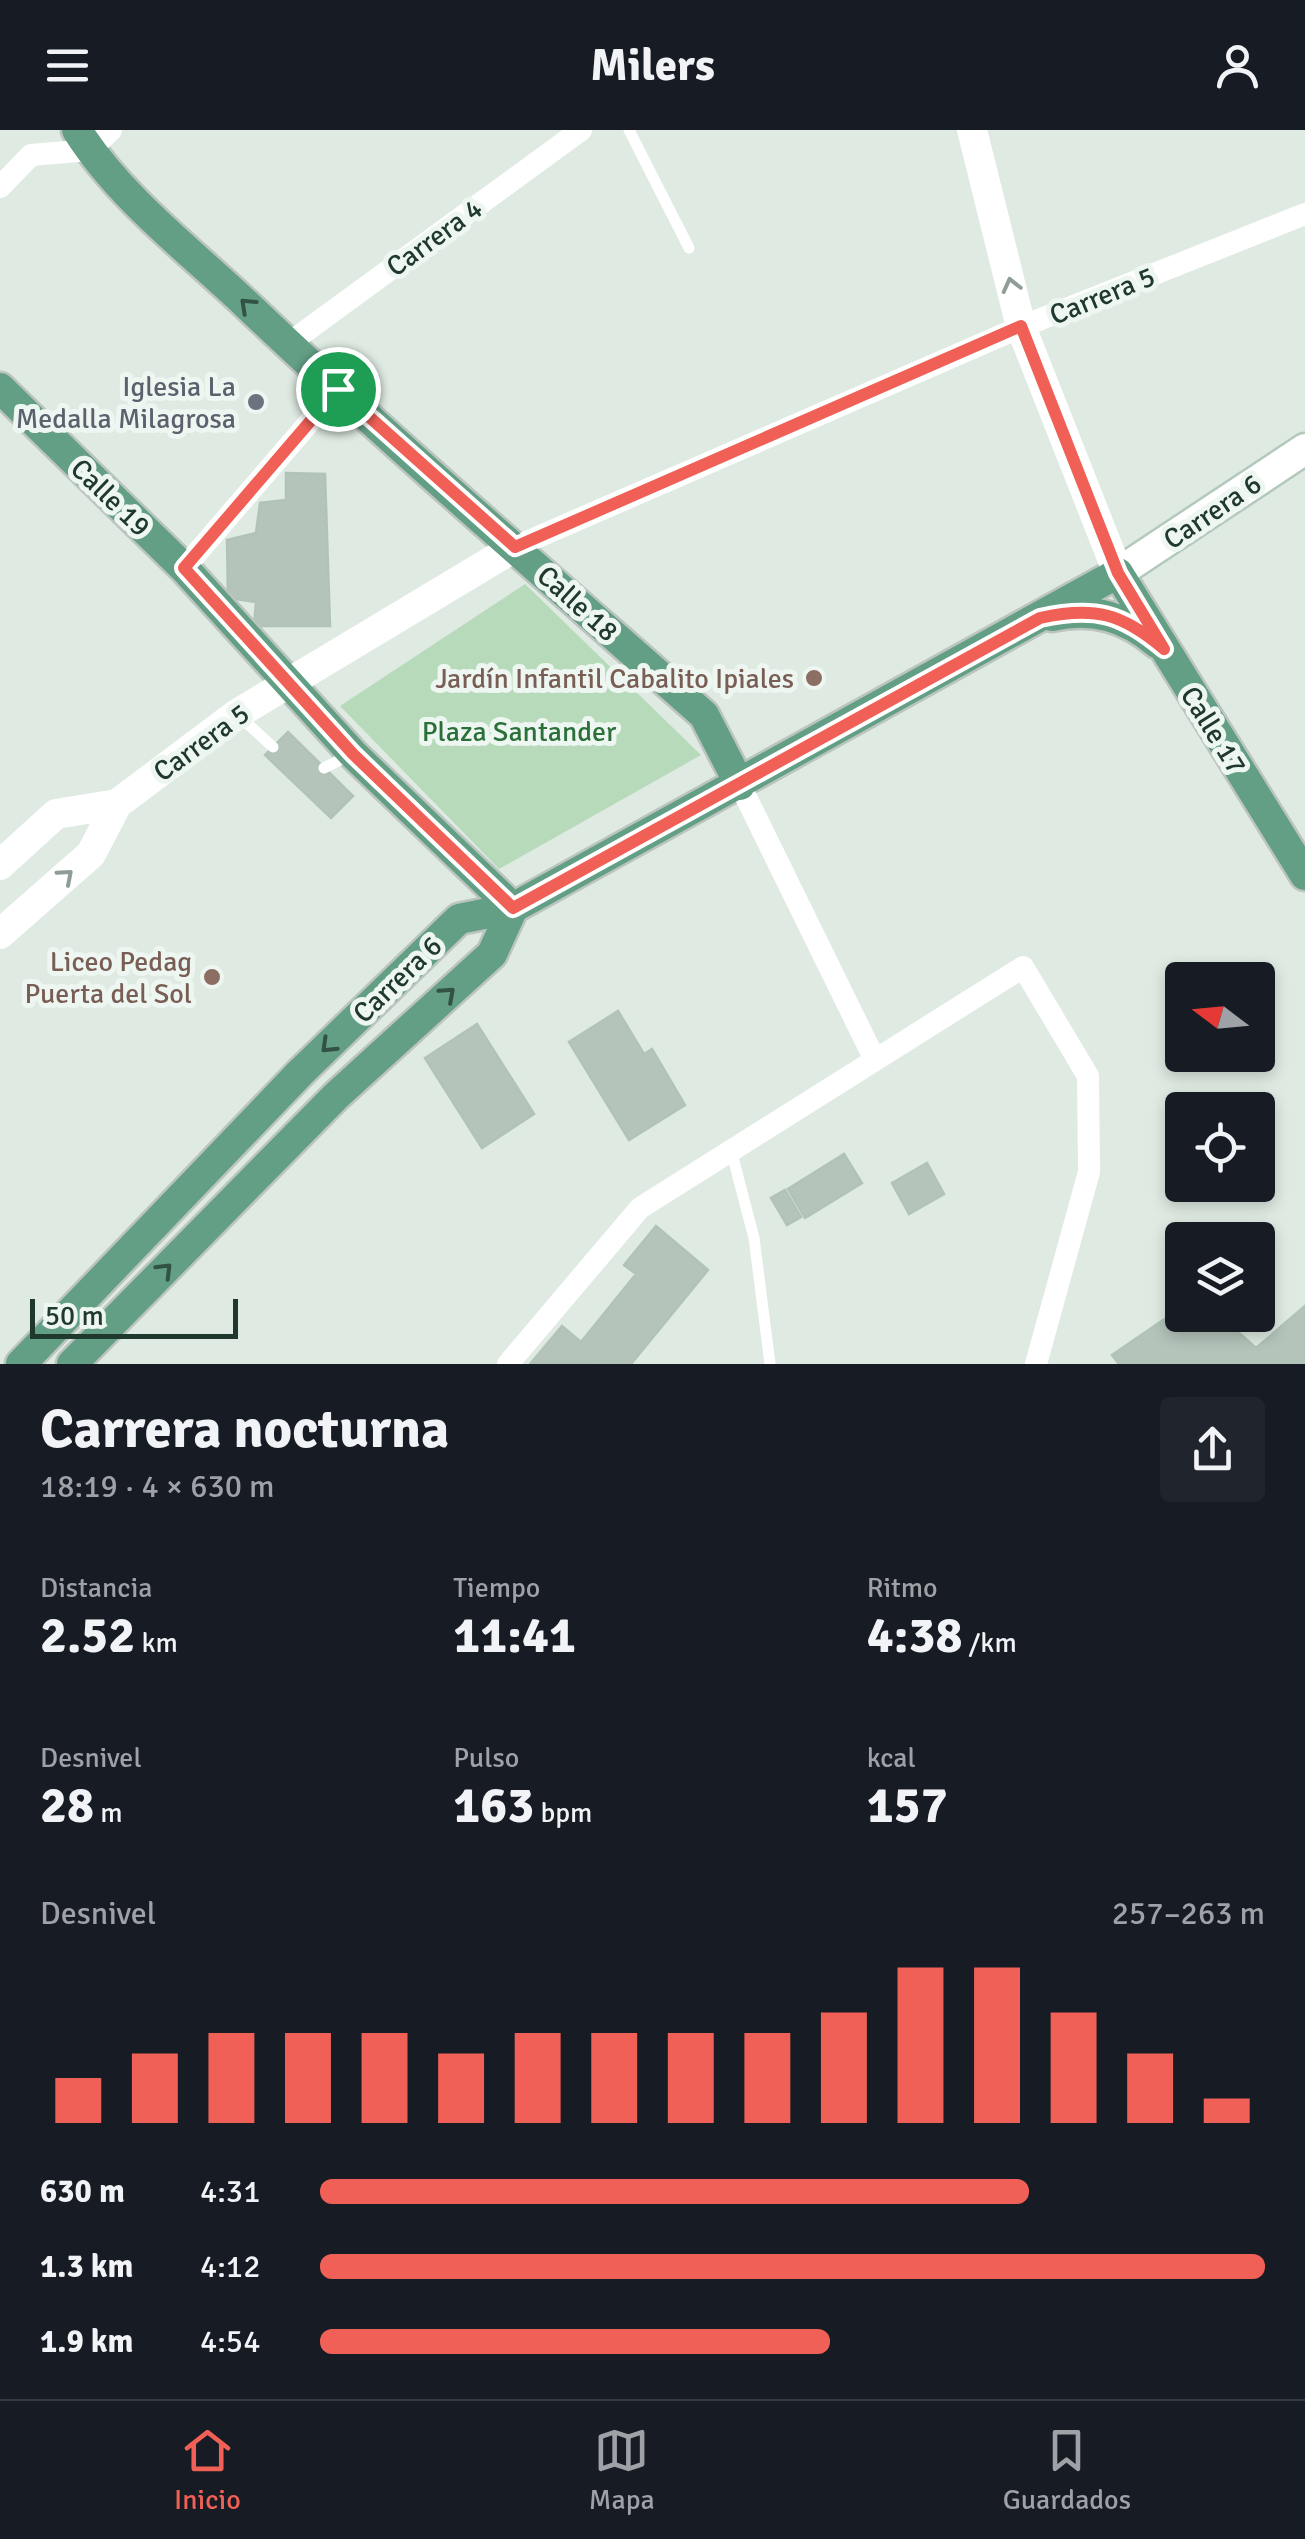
<!DOCTYPE html>
<html lang="es">
<meta charset="utf-8">
<style>
:root{--surface:#171b24;--page:#20242c;--text:#f1f3f6;--muted:#9ea1a6;--line:#363941;--accent:#f06056}
body{margin:0;font-family:Signika,sans-serif;background:var(--page);color:var(--text);height:100vh;display:flex;flex-direction:column;font-size:38px;white-space:nowrap}
*{box-sizing:border-box;margin:0}
p{font-size:32px;color:var(--muted)}
.icon{flex:none;width:55px;height:55px;fill:none;stroke:currentColor;stroke-width:2;stroke-linecap:round;stroke-linejoin:round}
.map{position:relative;height:1234px;overflow:hidden}
.sheet{display:flex;flex-direction:column;background:var(--surface);flex:1}
.sheet>*{flex:none}
.needle{width:65px;rotate:286deg}
.controls{position:absolute;left:1165px;top:832px;display:grid;gap:20px}
.controls a{display:grid;place-items:center;width:110px;height:110px;border-radius:10px;background:var(--surface);box-shadow:0 5px 15px #0003;font-size:50px}
.scale{position:absolute;left:30px;bottom:25px;width:208px;box-sizing:border-box;padding-left:10px;border:5px solid #20392e;border-top:0;font-size:28px;line-height:35px;white-space:nowrap;color:#20392e;-webkit-text-stroke:8px #eef6f1;paint-order:stroke}
.pin{position:absolute;display:grid;place-items:center;width:85px;height:85px;color:#fff;margin:-42px;border:5px solid #fff;border-radius:50%;box-shadow:0 2px 10px #0007}
.round{display:grid;place-items:center;flex:none;width:105px;height:105px;border-radius:10px;background:var(--page)}
.summary{display:flex;align-items:center;justify-content:space-between;height:170px;padding:0 40px}
h1{font-size:55px;font-weight:700;line-height:75px}
.stats{display:grid;grid-template-columns:repeat(3,1fr);gap:15px;height:170px;padding:10px 40px}
.stats div{display:grid;align-content:center}
.stats b{font-size:50px;font-weight:700}
.stats small{font-size:28px;font-weight:400}
.stats p{font-size:28px}
.chart{height:280px;padding:20px 40px}
.chart p{display:flex;justify-content:space-between}
.chart svg{width:100%;height:180px;margin-top:10px;stroke:var(--accent);stroke-width:6}
ul{padding:0 40px;list-style:none;font-size:32px}
li{display:grid;grid-template-columns:160px 120px 1fr;align-items:center;height:75px}
li i{height:25px;border-radius:12px;background:var(--accent)}
header{display:flex;justify-content:space-between;align-items:center;height:130px;padding:0 40px;background:var(--surface);font-size:45px;font-weight:700}
.dock{display:flex;justify-content:space-around;align-items:center;height:140px;border-top:2px solid var(--line);background:var(--surface);font-size:28px;color:var(--muted)}
.dock a{display:grid;justify-items:center;gap:5px}
.dock .active{color:var(--accent)}
.map>svg:first-child{display:block}
</style>
<header><svg class="icon" aria-label="menu" viewBox="0 0 24 24"><path d="M4 6h16M4 12h16M4 18h16"/></svg>Milers<svg class="icon" aria-label="person" viewBox="0 0 24 24"><circle cx="12" cy="8" r="4"/><path d="M4 21q1-7 8-7t8 7"/></svg></header>
<div class="map">
<svg width="1305" height="1234" viewBox="0 0 1305 1234">
<rect width="100%" height="100%" fill="#deeae2"/>
<path fill="#b7dbba" d="M525 454 701 625 499 739 340 576Z"/>
<path fill="#b4c4bb" stroke="#b1c3b8" stroke-width="2.5" d="M286 343 325 344 330 496H254L256 472 228 468 227 410 256 403 260 373 286 370Z
M288 602 353 666 331 688 265 625Z
M618 881 644 924 652 919 685 975 629 1010 569 912Z
M477 894 534 984 482 1018 425 928Z
M844 1024 862 1053 805 1088 788 1059Z
M927 1033 944 1064 909 1084 892 1053Z
M785 1060 801 1087 787 1095 771 1068Z
M656 1096 708 1140 631 1234 531 1233 562 1196 581 1212 636 1144 624 1135Z
M1305 1176V1234H1119L1112 1225 1182 1177V1185H1219L1256 1218Z"/>
<g fill="none" stroke-linecap="round" stroke-linejoin="round">
<defs>
<path id="secondary" d="M1118 443 1305 319"/>
<path id="primary" d="M77 0C119 67 189 120 246 174 394 315 550 449 704 585L740 655
M0 258 184 438 353 624 513 778
M1052 486C1093 477 1126 487 1157 513
M21 1234 300 943 459 789 513 778 1118 443 1305 745
M72 1234 336 966 492 824 513 778"/>
</defs>
<use href="#secondary" stroke="#b2c9bc" stroke-width="35"/>
<use href="#primary" stroke="#bcc4c0" stroke-width="35"/>
<path stroke="#fff" stroke-width="11" d="M629 0 689 118
M240 587 273 617
M324 638 352 624
M731 1020 754 1108 770 1234"/>
<path stroke="#fff" stroke-width="22" d="M0 57 31 25 90 20 111 0
M288 214 581 0
M515 417 1021 197 1305 84
M184 438 338 259
M740 655 875 930
M508 1234 640 1078 1023 837 1088 946 1089 1042 1036 1234"/>
<path stroke="#fff" stroke-width="30" d="M972 0 1021 197 1118 443
M0 735 56 684 117 674
M0 804 91 724 117 674 237 584 515 417"/>
<use href="#secondary" stroke="#fff" stroke-width="30"/>
<use href="#primary" stroke="#639f85" stroke-width="30"/>
</g>
<defs><path id="oneway-chevron" d="M-2-3.5L2.5 0L-2 3.5" fill="none" stroke-width="1.6" stroke-linecap="round" stroke-linejoin="round" transform="scale(2.5)"/></defs>
<g stroke="#909c96">
<use href="#oneway-chevron" transform="translate(1011 155) rotate(-104)"/>
<use href="#oneway-chevron" transform="translate(66 746) rotate(-41)"/>
</g>
<g stroke="#315244">
<use href="#oneway-chevron" transform="translate(247 175) rotate(-137)"/>
<use href="#oneway-chevron" transform="translate(448 864) rotate(-42)"/>
<use href="#oneway-chevron" transform="translate(328 916) rotate(136)"/>
<use href="#oneway-chevron" transform="translate(165 1140) rotate(-45)"/>
</g>
<g fill="none" stroke-linecap="round" stroke-linejoin="round">
<defs>
<path id="route" d="M1021 196 1118 443 1164 519C1122 483 1094 476 1040 488L513 778 353 624 184 438 338 259 515 417Z"/>
</defs>
<use href="#route" stroke="#fff" stroke-width="20"/>
<use href="#route" stroke="#f06056" stroke-width="12"/>
</g>
<circle fill="#6b7280" stroke="#eef6f1" stroke-width="4" cx="256" cy="272" r="10"/>
<g fill="#8d6e63" stroke="#eef6f1" stroke-width="4">
<circle cx="814" cy="548" r="10"/>
<circle cx="212" cy="847" r="10"/>
</g>
<g text-anchor="middle" stroke-width="10" stroke-linejoin="round" paint-order="stroke">
<g font-size="28" fill="#20392e" stroke="#eef6f1">
<text transform="translate(434 107) rotate(-36)" y="10">Carrera 4</text>
<text transform="translate(1102 165) rotate(-22)" y="10">Carrera 5</text>
<text transform="translate(111 367) rotate(44)" y="10">Calle 19</text>
<text transform="translate(1212 381) rotate(-34)" y="10">Carrera 6</text>
<text transform="translate(578 473) rotate(42)" y="10">Calle 18</text>
<text transform="translate(1214 600) rotate(58)" y="10">Calle 17</text>
<text transform="translate(201 612) rotate(-36)" y="10">Carrera 5</text>
<text transform="translate(397 849) rotate(-44)" y="10">Carrera 6</text>
</g>
<g font-size="28" fill="#5b616d" stroke="#eef6f1" text-anchor="end">
<text x="236" y="266">Iglesia La<tspan x="236" dy="32">Medalla Milagrosa</tspan></text>
</g>
<g font-size="28" fill="#785e54" stroke="#eef6f1" text-anchor="end">
<text x="794" y="558">Jardín Infantil Cabalito Ipiales</text>
<text x="192" y="841">Liceo Pedag<tspan x="192" dy="32">Puerta del Sol</tspan></text>
</g>
<g font-size="28" fill="#2b6f39" stroke="#eef6f1">
<text x="519" y="611">Plaza Santander</text>
</g>
</g>
</svg>
<div class="controls">
<a><svg class="needle" viewBox="-14 -14 28 28"><path d="M0-13l5 13h-10z" fill="#e53935"/><path d="M0 13l5-13h-10z" fill="#9ea1a6"/></svg></a>
<a><svg class="icon" aria-label="locate" viewBox="0 0 24 24"><circle cx="12" cy="12" r="6"/><path d="M12 2v4M12 18v4M2 12h4M18 12h4"/></svg></a>
<a><svg class="icon" aria-label="layers" viewBox="0 0 24 24"><path d="M12 4l9 5-9 5-9-5zM3 14l9 5 9-5"/></svg></a>
</div>
<div class="scale">50 m</div>
<div class="pin" style="left:338px;top:259px;background:#1e9e55"><svg class="icon" aria-label="arrive" viewBox="0 0 24 24"><path d="M6 21V4h12l-3 4 3 4H6"/></svg></div>
</div>
<section class="sheet">
<div class="summary"><div><h1>Carrera nocturna</h1><p>18:19 · 4 × 630 m</p></div><a class="round"><svg class="icon" aria-label="share" viewBox="0 0 24 24"><path d="M12 15V3M7 8l5-5 5 5M5 13v7h14v-7"/></svg></a></div>
<div class="stats">
<div><p>Distancia</p><b>2.52<small> km</small></b></div>
<div><p>Tiempo</p><b>11:41</b></div>
<div><p>Ritmo</p><b>4:38<small> /km</small></b></div>
</div>
<div class="stats">
<div><p>Desnivel</p><b>28<small> m</small></b></div>
<div><p>Pulso</p><b>163<small> bpm</small></b></div>
<div><p>kcal</p><b>157</b></div>
</div>
<div class="chart"><p><span>Desnivel</span>257–263 m</p>
<svg viewBox="0 0 160 44" preserveAspectRatio="none"><path d="M5 44V33M15 44V27M25 44V22M35 44V22M45 44V22M55 44V27M65 44V22M75 44V22M85 44V22M95 44V22M105 44V17M115 44V6M125 44V6M135 44V17M145 44V27M155 44V38"/></svg>
</div>
<ul>
<li><b>630 m</b>4:31<i style="width:75%"></i></li>
<li><b>1.3 km</b>4:12<i style="width:100%"></i></li>
<li><b>1.9 km</b>4:54<i style="width:54%"></i></li>
</ul>
</section>
<nav class="dock">
<a class="active"><svg class="icon" aria-label="home" viewBox="0 0 24 24"><path d="M3 11l9-7 9 7M6 9v11h12V9"/></svg>Inicio</a>
<a><svg class="icon" aria-label="map" viewBox="0 0 24 24"><path d="M3 6l6-2 6 2 6-2v14l-6 2-6-2-6 2zM9 4v14M15 6v14"/></svg>Mapa</a>
<a><svg class="icon" aria-label="saved" viewBox="0 0 24 24"><path d="M7 4h10v16l-5-4-5 4z"/></svg>Guardados</a>
</nav>
